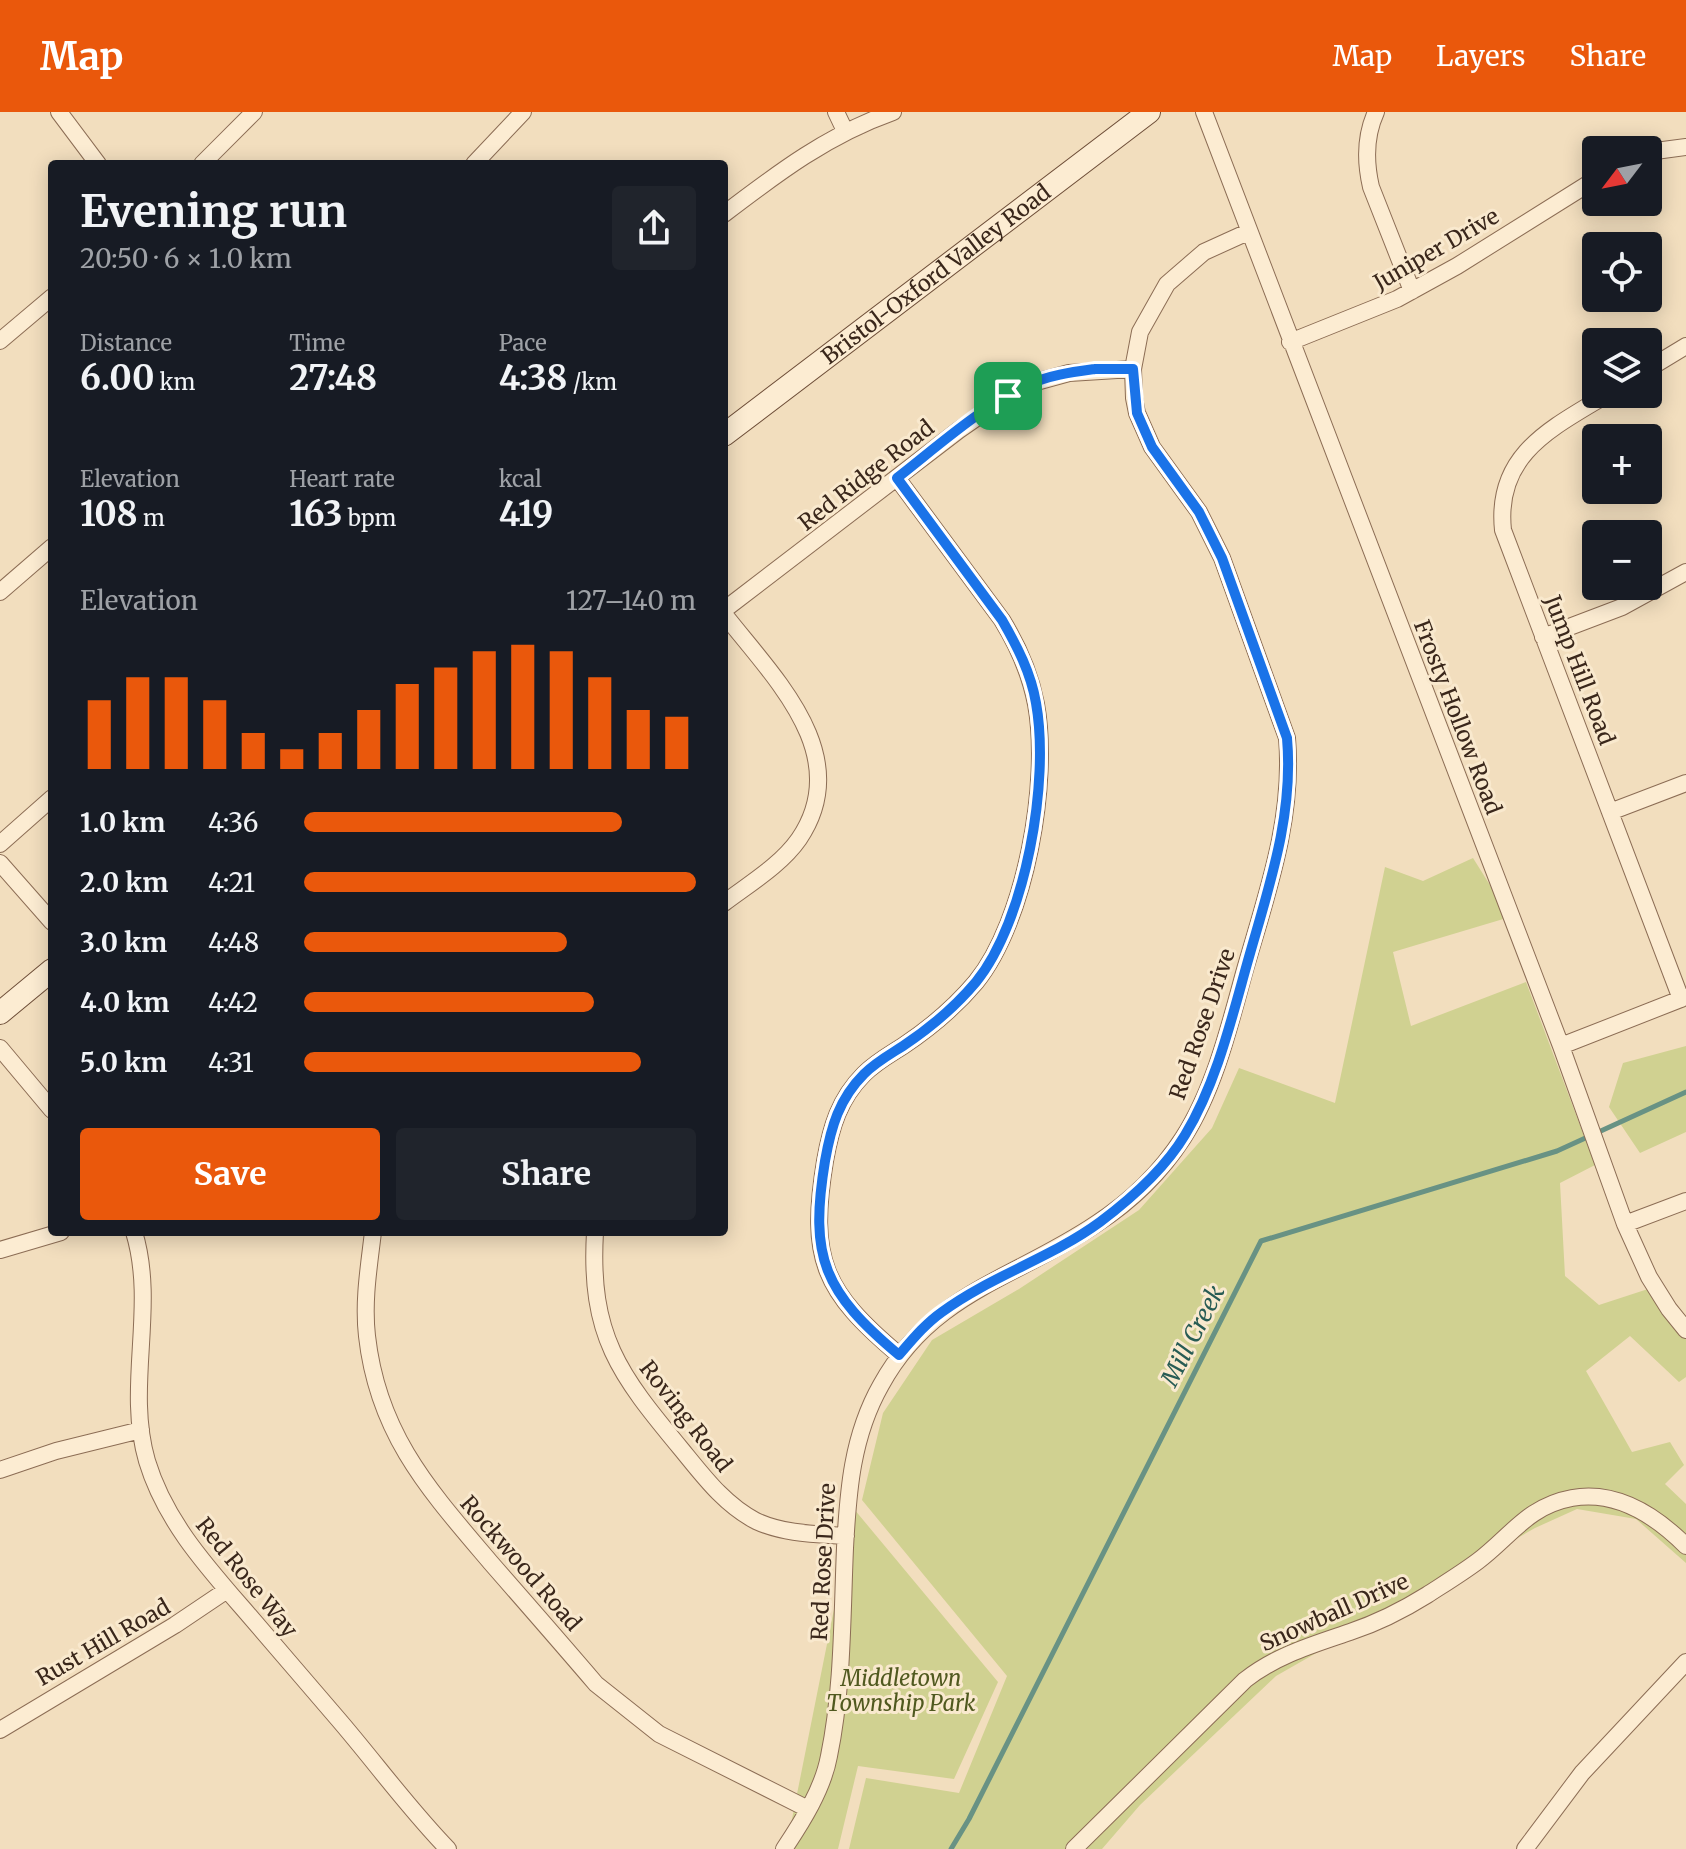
<!DOCTYPE html>
<meta charset="utf-8">
<style>
:root{--surface:#171b24;--page:#20242c;--text:#f1f3f6;--muted:#9ea1a6;--accent:#ea580c}
body{margin:0;font-family:Merriweather,serif;background:var(--page);color:var(--text);height:100vh;display:flex;flex-direction:column;font-size:30px;white-space:nowrap}
*{box-sizing:border-box;margin:0}
p{font-size:26px;color:var(--muted)}
.icon{flex:none;width:44px;height:44px;fill:none;stroke:currentColor;stroke-width:2;stroke-linecap:round;stroke-linejoin:round}
.map{position:relative;flex:1;overflow:hidden}
.sheet{position:absolute;left:48px;top:48px;width:680px;height:1076px;display:flex;flex-direction:column;background:var(--surface);border-radius:8px;box-shadow:0 4px 20px #0003}
.sheet>*{flex:none}
.needle{width:52px;rotate:238deg}
.fabs{position:absolute;left:1582px;top:24px;display:grid;gap:16px}
.fabs a{display:grid;place-items:center;width:80px;height:80px;border-radius:8px;background:var(--surface);box-shadow:0 4px 20px #0003;font-size:40px}
.pin{position:absolute;display:grid;place-items:center;width:68px;height:68px;color:#fff;margin:-34px;border-radius:16px;box-shadow:0 4px 12px #0006}
.round{display:grid;place-items:center;flex:none;width:84px;height:84px;border-radius:8px;background:var(--page)}
.overview{display:flex;align-items:center;justify-content:space-between;height:136px;padding:0 32px}
h1{font-size:44px;font-weight:700;line-height:60px}
.metrics{display:grid;grid-template-columns:repeat(3,1fr);gap:12px;height:136px;padding:8px 32px}
.metrics div{display:grid;align-content:center}
.metrics b{font-size:34px;font-weight:700}
.metrics small{font-size:22px;font-weight:400}
.metrics p{font-size:22px}
.chart{height:224px;padding:16px 32px}
.chart p{display:flex;justify-content:space-between}
.chart svg{width:100%;height:144px;margin-top:8px;stroke:var(--accent);stroke-width:6}
.action{display:flex;gap:16px;margin-top:auto;padding:16px 32px}
.action a{flex:1;height:92px;border-radius:8px;background:var(--accent);color:#fff;font-size:32px;font-weight:700;line-height:92px;text-align:center}
.action a+a{background:var(--page);color:var(--text)}
ul{padding:0 32px;list-style:none;font-size:26px}
li{display:grid;grid-template-columns:128px 96px 1fr;align-items:center;height:60px}
li i{height:20px;border-radius:10px;background:var(--accent)}
header{display:flex;align-items:center;gap:48px;box-sizing:border-box;height:112px;padding:0 40px;background:var(--accent);color:#fff}
header strong{font-size:38px}
nav{display:flex;gap:44px;margin-inline-start:auto;font-size:28px}
.map>svg:first-child{display:block}
</style>
<header>
<strong>Map</strong>
<nav><a>Map</a><a>Layers</a><a>Share</a></nav>
</header>
<div class="map">
<svg width="1686" height="1737" viewBox="0 0 1686 1737">
<rect width="100%" height="100%" fill="#f2debe"/>
<path fill="#d0d191" d="M1473 746 1510 805 1393 840 1411 914 1526 870 1595 1053 1560 1071 1565 1164 1599 1193 1648 1177 1686 1225V1265L1679 1270 1630 1224 1586 1259 1632 1340 1670 1330 1684 1353 1665 1372 1686 1392V1451L1636 1407 1577 1397 1535 1416 1276 1564 1140 1693 1102 1737H849L866 1666 959 1681 1007 1564 862 1388 883 1301 932 1228 1019 1177 1139 1098 1212 1016 1239 956 1335 991 1385 755 1423 769Z
M1686 934V1020L1640 1041 1609 995 1623 951Z
M854 1397 998 1570 954 1667 858 1654 838 1737H786Z"/>
<g fill="none" stroke-linecap="round" stroke-linejoin="round">
<path stroke="#689284" stroke-width="5" d="M951 1737 969 1707 1261 1129 1557 1039 1686 980"/>
<defs>
<path id="minor" d="M59 0 98 52
M836 0 845 19
M1204 0 1561 934 1625 1112 1649 1165 1669 1197 1686 1218
M1376 0C1365 24 1365 49 1371 75L1412 179
M1648 40 1686 35
M202 52 254 0
M474 52 523 0
M724 102C779 60 828 23 893 0
M0 229 52 185
M1290 230 1397 187 1457 154 1596 67
M1648 257 1686 234
M1608 282C1552 316 1495 342 1503 418L1681 887
M897 366 1002 508C1018 534 1030 561 1036 592 1050 669 1026 808 976 870 955 895 930 916 903 934 889 943 876 950 864 962 839 987 831 1015 825 1049 809 1147 823 1179 899 1243
M0 480 52 435
M724 498 959 318 1008 284 1029 272 1069 261 1133 257
M724 502C773 565 856 643 799 727 781 753 749 772 724 791
M1543 525 1622 495 1686 460
M1610 700 1686 671
M0 732 52 686
M0 751 52 810
M1561 934 1686 885
M0 936 52 998
M1625 1112 1686 1089
M134 1120C157 1195 125 1274 147 1349 165 1409 207 1455 247 1501 277 1536 308 1572 338 1607 375 1650 409 1697 448 1737
M373 1120C369 1154 363 1189 367 1224 378 1323 430 1379 491 1451 526 1491 561 1531 596 1572L659 1622 808 1697
M595 1120C589 1224 619 1262 682 1338 704 1365 725 1393 756 1409 784 1422 816 1422 846 1424
M0 1138 61 1120
M0 1358 56 1339 141 1318
M0 1618 175 1513 227 1478
M784 1737C802 1710 823 1677 829 1644 843 1576 842 1505 845 1436 848 1379 852 1324 881 1273 931 1181 1016 1166 1096 1112 1130 1090 1161 1060 1183 1026 1214 978 1229 916 1244 861 1266 784 1294 708 1287 626L1222 446 1199 400 1152 335 1137 301 1134 286 1133 257 1140 220 1167 172 1204 140 1248 120
M1074 1737 1245 1568C1277 1543 1312 1533 1350 1520 1377 1511 1403 1498 1427 1483 1444 1472 1462 1461 1478 1449 1511 1424 1528 1394 1572 1386 1617 1378 1656 1404 1686 1434
M1525 1737 1582 1661 1686 1550"/>
<g id="secondary">
<path id="s1" d="M724 323 1149 0"/>
<path d="M0 901 52 858"/>
</g>
</defs>
<use href="#minor" stroke="#8c6d55" stroke-width="18"/>
<use href="#secondary" stroke="#6e4e38" stroke-width="24"/>
<use href="#minor" stroke="#fcecd2" stroke-width="16"/>
<use href="#secondary" stroke="#fcecd2" stroke-width="22"/>
</g>
<g fill="none" stroke-linecap="round" stroke-linejoin="round">
<defs>
<path id="route" d="M1095 257H1133L1137 301 1152 335 1199 400 1222 446 1287 626C1294 705 1268 777 1247 852 1231 909 1216 972 1185 1023 1164 1058 1132 1086 1100 1110 1051 1146 991 1164 942 1200 925 1212 912 1228 899 1243 824 1180 809 1146 825 1049 831 1015 839 987 864 962 876 950 889 943 903 934 930 916 955 895 976 870 1026 808 1050 669 1036 591 1031 561 1017 534 1002 508L897 366C938 334 981 295 1028 273 1049 263 1073 260 1095 257Z"/>
</defs>
<use href="#route" stroke="#fff" stroke-width="16"/>
<use href="#route" stroke="#1a73e8" stroke-width="10"/>
</g>
<g text-anchor="middle" stroke-width="6" stroke-linejoin="round" paint-order="stroke">
<g font-size="22" fill="#3a271b" stroke="#f9e9ce">
<text transform="translate(1436 137) rotate(-30)" y="8">Juniper Drive</text>
<text dy="8" stroke="none"><textPath href="#s1" startOffset="266">Bristol-Oxford Valley Road</textPath></text>
<text transform="translate(866 363) rotate(-38)" y="8">Red Ridge Road</text>
<text transform="translate(1580 558) rotate(69)" y="8">Jump Hill Road</text>
<text transform="translate(1458 605) rotate(69)" y="8">Frosty Hollow Road</text>
<text transform="translate(1202 912) rotate(-71)" y="8">Red Rose Drive</text>
<text transform="translate(686 1304) rotate(52)" y="8">Roving Road</text>
<text transform="translate(823 1450) rotate(-87)" y="8">Red Rose Drive</text>
<text transform="translate(521 1451) rotate(49)" y="8">Rockwood Road</text>
<text transform="translate(247 1465) rotate(51)" y="8">Red Rose Way</text>
<text transform="translate(1334 1500) rotate(-24)" y="8">Snowball Drive</text>
<text transform="translate(103 1530) rotate(-30)" y="8">Rust Hill Road</text>
</g>
<g font-size="22" font-style="italic" fill="#50591f" stroke="#f9e9ce">
<text x="901" y="1574">Middletown<tspan x="901" dy="25">Township Park</tspan></text>
</g>
<g font-size="24" font-style="italic" fill="#285c54" stroke="#f9e9ce">
<text transform="translate(1193 1224) rotate(-63)" y="8">Mill Creek</text>
</g>
</g>
</svg>
<div class="fabs">
<a><svg class="needle" viewBox="-14 -14 28 28"><path d="M0-13l5 13h-10z" fill="#e53935"/><path d="M0 13l5-13h-10z" fill="#9ea1a6"/></svg></a>
<a><svg class="icon" aria-label="locate" viewBox="0 0 24 24"><circle cx="12" cy="12" r="6"/><path d="M12 2v4M12 18v4M2 12h4M18 12h4"/></svg></a>
<a><svg class="icon" aria-label="layers" viewBox="0 0 24 24"><path d="M12 4l9 5-9 5-9-5zM3 14l9 5 9-5"/></svg></a>
<a>+</a>
<a>−</a>
</div>
<div class="pin" style="left:1008px;top:284px;background:#1e9e55"><svg class="icon" aria-label="arrive" viewBox="0 0 24 24"><path d="M6 21V4h12l-3 4 3 4H6"/></svg></div>
<section class="sheet">
<div class="overview"><div><h1>Evening run</h1><p>20:50 · 6 × 1.0 km</p></div><a class="round"><svg class="icon" aria-label="share" viewBox="0 0 24 24"><path d="M12 15V3M7 8l5-5 5 5M5 13v7h14v-7"/></svg></a></div>
<div class="metrics">
<div><p>Distance</p><b>6.00<small> km</small></b></div>
<div><p>Time</p><b>27:48</b></div>
<div><p>Pace</p><b>4:38<small> /km</small></b></div>
</div>
<div class="metrics">
<div><p>Elevation</p><b>108<small> m</small></b></div>
<div><p>Heart rate</p><b>163<small> bpm</small></b></div>
<div><p>kcal</p><b>419</b></div>
</div>
<div class="chart"><p><span>Elevation</span>127–140 m</p>
<svg viewBox="0 0 160 44" preserveAspectRatio="none"><path d="M5 44V23M15 44V16M25 44V16M35 44V23M45 44V33M55 44V38M65 44V33M75 44V26M85 44V18M95 44V13M105 44V8M115 44V6M125 44V8M135 44V16M145 44V26M155 44V28"/></svg>
</div>
<ul>
<li><b>1.0 km</b>4:36<i style="width:81%"></i></li>
<li><b>2.0 km</b>4:21<i style="width:100%"></i></li>
<li><b>3.0 km</b>4:48<i style="width:67%"></i></li>
<li><b>4.0 km</b>4:42<i style="width:74%"></i></li>
<li><b>5.0 km</b>4:31<i style="width:86%"></i></li>
</ul>
<div class="action"><a>Save</a><a>Share</a></div>
</section>
</div>
